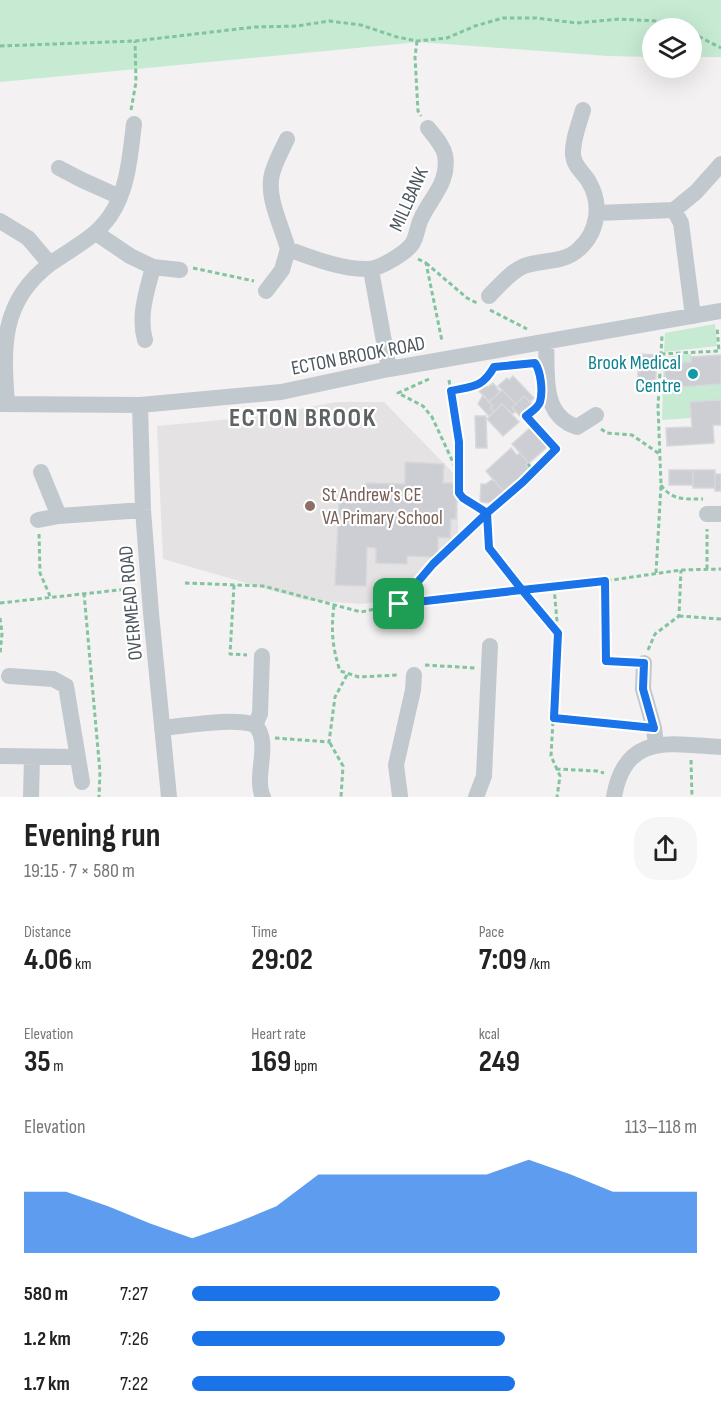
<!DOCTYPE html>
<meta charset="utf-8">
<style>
:root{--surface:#fff;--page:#f6f6f6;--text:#222;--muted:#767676;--accent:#1a73e8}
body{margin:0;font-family:"Sofia Sans Condensed",sans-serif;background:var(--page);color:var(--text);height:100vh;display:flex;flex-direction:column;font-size:22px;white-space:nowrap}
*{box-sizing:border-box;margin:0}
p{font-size:20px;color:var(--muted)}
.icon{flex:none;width:33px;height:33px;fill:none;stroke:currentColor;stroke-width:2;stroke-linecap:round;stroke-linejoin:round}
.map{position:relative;height:797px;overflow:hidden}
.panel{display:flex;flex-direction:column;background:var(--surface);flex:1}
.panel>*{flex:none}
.fabs{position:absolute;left:642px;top:18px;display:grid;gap:12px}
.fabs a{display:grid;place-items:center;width:60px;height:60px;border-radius:50%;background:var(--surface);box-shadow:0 6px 24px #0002;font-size:30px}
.pin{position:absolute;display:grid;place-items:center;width:51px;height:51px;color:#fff;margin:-26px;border-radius:12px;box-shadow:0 3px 9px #0006}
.round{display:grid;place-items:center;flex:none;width:63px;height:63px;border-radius:24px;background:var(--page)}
.head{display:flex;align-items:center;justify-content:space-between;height:102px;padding:0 24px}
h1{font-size:33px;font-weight:700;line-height:45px}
.stats{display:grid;grid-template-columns:repeat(3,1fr);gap:9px;height:102px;padding:6px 24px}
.stats div{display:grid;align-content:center}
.stats b{font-size:30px;font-weight:700}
.stats small{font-size:16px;font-weight:400}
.stats p{font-size:16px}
.chart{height:168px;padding:12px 24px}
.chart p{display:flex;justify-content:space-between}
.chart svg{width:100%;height:108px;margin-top:6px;fill:var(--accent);opacity:.7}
ul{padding:0 24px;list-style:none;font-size:20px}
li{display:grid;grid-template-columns:96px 72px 1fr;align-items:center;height:45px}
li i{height:15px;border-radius:8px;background:var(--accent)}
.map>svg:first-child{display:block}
</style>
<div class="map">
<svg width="721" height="797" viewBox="0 0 721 797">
<rect width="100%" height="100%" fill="#f3f1f1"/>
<path fill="#e4e2e3" d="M336 402H384L458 478V535L444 560 400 599 362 604 305 600 163 559 157 426 263 416Z"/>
<path fill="#c6ead2" d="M0 0H721V57H692V28H652V57L608 56 419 42 0 82Z
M715 324 717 346 664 352 665 333Z
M691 354V362L666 388 721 384V400L691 418 662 420 664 357Z"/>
<path fill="#ccced3" stroke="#d6d8db" stroke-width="1.5" d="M639 354 657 355 655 392 637 391Z
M721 355V384L666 388 664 364 691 362V357Z
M513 376 534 398 530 402 524 396 516 404 498 386 507 378 509 380Z
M493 383 500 392 489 402 479 391 486 385 488 387Z
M502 390 516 404 512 408 516 411 512 414 502 404 494 412 490 408 493 406 489 402Z
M483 395 493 406 490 408 494 412 489 416 478 404Z
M524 396 532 404 520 416 512 408Z
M721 400V425H713L714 443 667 446 666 428 692 427 690 402Z
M502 404 519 422 503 436 487 419Z
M475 416H486L487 448H476Z
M531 427 548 446 529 463 512 444Z
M511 448 517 455 520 453 529 463 526 465 530 470 504 492 486 471Z
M405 462 444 464 443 483H457L456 519H451L450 538 438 537V557L407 556V564L376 563V548L367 547 366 586 335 585 339 502 354 503V491L365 492 366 483 405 484Z
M669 470H693V485H669Z
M693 470H715V488H693Z
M715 474H721V491H715Z
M493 479 504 492 492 503 480 502 481 484H486Z"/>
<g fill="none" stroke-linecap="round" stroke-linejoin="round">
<path stroke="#82c49f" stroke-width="3" stroke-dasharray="4.5 3" stroke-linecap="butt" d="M692 33 721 48
M417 41 415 57 418 111 421 116
M0 46 135 41 255 27 297 26 329 21 361 25 397 37 417 41 447 38 475 26 503 18H536L577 23 619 19 656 21 682 28
M131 110 136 82 135 41
M418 259 426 263 442 341
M426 263 467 298 477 303
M193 268 254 281
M490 310 527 329
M661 354 719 351 717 327
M518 364 533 362
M429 379 398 393 423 406 432 417 458 473
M449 380 459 442V493L463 498 487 513 488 542 491 552 558 633
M451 391 480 385 494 367
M601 429 607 433 632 435 661 455
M528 464 534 471
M661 485C672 501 686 499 703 499
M39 534 40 573 50 596
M707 569V529
M656 573 661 485 658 406 662 336
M605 581 606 661 629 662
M185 583 263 586 361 612 399 604 605 581 681 570 721 569
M234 585 230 654 247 655
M554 587 558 633 551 756 560 776 557 797
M84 593 100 772 99 797
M0 603 128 589
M399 604 458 540 523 482 557 449 526 416 537 407
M334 605C331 630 332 646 340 671L359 677 399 675
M679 616 721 619
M0 618 2 633 0 654
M648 650 655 634 679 616 681 570
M425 665 475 668
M553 718 638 726
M275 738 329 742 335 697 348 673
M330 743 343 766 341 797
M691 760 692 797
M556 769 597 771 604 773"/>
<path stroke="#c1c9ce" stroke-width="16" d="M287 139C282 150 275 162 272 174 266 197 282 227 288 249 312 258 343 270 369 269 379 269 406 253 412 244 417 237 417 227 421 219 431 197 450 182 445 155 443 145 434 136 428 128
M59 168 82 180 120 197
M674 210 681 223 693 316
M597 213 674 210 696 192 721 164
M0 221 28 238 50 264
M96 233 130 256 153 267 180 270
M371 270 389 369
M266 291 282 270 288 249
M489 296C499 286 510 272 524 266 543 259 563 264 579 249 598 232 602 204 589 182 584 173 574 167 573 155 572 141 579 124 583 110
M145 340C138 315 147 291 153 267
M546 342C548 373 540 415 577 427L596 415
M0 404 140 405 281 392 389 369 721 311
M7 404C3 348 0 302 50 264 72 248 94 239 110 216 128 190 130 156 134 124
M140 405 143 510 151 613 169 797
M41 472 59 516 143 510
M707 514H721
M38 520 59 516
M644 663 643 689 654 728 656 745
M9 676 53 679 66 686 82 782
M255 725 260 714 262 656
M162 728C186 726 234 717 255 725 272 742 253 777 263 797
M0 756 77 757
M400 796 396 765 413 690 414 675
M31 797 32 757
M476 797 484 776 490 646
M614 797C625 732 670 744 721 747"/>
</g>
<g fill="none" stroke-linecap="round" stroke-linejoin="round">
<defs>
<path id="route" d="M399 604 522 590 558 633 554 718 654 728 643 689 644 663 606 661 605 581 522 590 489 548 487 513 523 482 556 449 526 416C531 412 538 408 540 402 543 391 541 372 535 363L494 367C482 388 473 386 451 391L459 442V493L463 498 487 513 433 564 399 604"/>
</defs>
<use href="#route" stroke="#fff" stroke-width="12"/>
<use href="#route" stroke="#1a73e8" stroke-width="8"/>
</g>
<circle fill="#0f9aa8" stroke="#fff" stroke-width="2" cx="693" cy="374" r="6"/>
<circle fill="#8d6e63" stroke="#fff" stroke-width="2" cx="310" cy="506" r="6"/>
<g text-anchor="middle" stroke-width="4.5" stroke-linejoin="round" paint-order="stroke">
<g font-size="20" fill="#4b555c" stroke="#fff">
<text transform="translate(408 199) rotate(-66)" y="7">MILLBANK</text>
<text transform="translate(358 355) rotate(-11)" y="7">ECTON BROOK ROAD</text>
<text transform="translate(130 603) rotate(-95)" y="7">OVERMEAD ROAD</text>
</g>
<g font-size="20" fill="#0d838f" stroke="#fff" text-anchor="end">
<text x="681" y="369">Brook Medical<tspan x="681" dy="23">Centre</tspan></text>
</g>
<g font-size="20" fill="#785e54" stroke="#fff" text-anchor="start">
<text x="322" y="501">St Andrew's CE<tspan x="322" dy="23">VA Primary School</tspan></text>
</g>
<g font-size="26" font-weight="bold" letter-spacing="1.5" fill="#5e6265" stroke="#fff">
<text x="303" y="426">ECTON BROOK</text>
</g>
</g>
</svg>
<div class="fabs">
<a><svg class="icon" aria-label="layers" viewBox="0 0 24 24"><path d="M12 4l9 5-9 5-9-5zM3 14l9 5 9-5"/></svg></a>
</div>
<div class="pin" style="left:399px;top:604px;background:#1e9e55"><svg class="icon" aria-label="arrive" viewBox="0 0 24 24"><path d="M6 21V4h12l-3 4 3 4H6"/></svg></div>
</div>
<section class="panel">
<div class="head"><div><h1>Evening run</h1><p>19:15 · 7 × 580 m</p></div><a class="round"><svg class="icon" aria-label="share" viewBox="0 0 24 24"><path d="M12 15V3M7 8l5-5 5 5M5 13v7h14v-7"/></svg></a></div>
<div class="stats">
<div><p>Distance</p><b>4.06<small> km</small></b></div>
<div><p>Time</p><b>29:02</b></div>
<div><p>Pace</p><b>7:09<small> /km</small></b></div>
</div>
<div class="stats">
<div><p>Elevation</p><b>35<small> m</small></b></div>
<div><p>Heart rate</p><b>169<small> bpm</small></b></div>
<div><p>kcal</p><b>249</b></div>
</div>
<div class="chart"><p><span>Elevation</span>113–118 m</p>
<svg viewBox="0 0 160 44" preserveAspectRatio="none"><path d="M0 44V19L10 19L20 25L30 32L40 38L50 32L60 25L70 12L80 12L90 12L100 12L110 12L120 6L130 12L140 19L150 19L160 19V44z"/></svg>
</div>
<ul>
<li><b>580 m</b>7:27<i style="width:61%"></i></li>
<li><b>1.2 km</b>7:26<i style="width:62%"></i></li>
<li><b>1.7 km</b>7:22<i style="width:64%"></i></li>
</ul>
</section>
